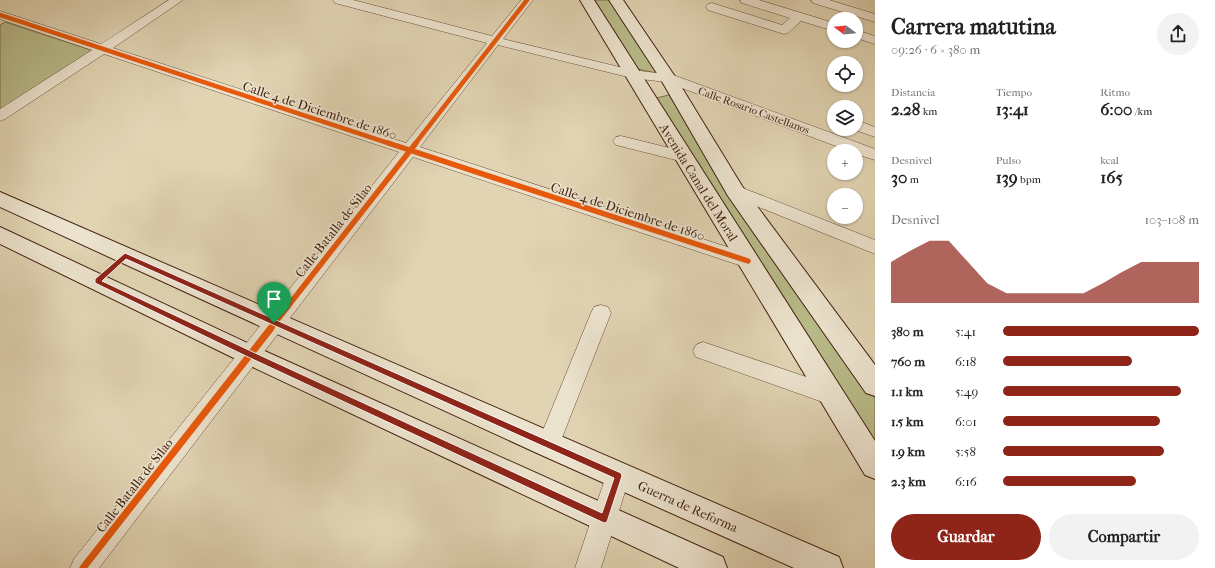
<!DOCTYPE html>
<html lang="es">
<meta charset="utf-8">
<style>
:root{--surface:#fff;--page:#f2f2f2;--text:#222;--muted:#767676;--accent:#8f2418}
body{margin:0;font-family:"IM FELL French Canon",serif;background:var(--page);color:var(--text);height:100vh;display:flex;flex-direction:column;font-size:15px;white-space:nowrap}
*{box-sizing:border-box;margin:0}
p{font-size:13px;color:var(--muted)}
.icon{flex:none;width:22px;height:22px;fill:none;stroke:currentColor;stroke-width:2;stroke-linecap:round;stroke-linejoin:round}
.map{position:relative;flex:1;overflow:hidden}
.sheet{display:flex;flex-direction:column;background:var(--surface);width:340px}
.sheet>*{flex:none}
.needle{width:26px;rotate:286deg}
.fabs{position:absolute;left:827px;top:12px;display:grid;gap:8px}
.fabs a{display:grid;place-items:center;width:36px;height:36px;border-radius:50%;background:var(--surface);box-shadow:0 1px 3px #0004;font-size:20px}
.pin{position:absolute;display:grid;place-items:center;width:34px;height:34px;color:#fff;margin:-41px -17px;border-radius:50% 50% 50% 0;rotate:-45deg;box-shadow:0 0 4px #0007}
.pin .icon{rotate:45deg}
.round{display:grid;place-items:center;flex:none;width:42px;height:42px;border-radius:21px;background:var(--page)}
.summary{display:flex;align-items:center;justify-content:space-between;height:68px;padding:0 16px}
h1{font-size:22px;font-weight:700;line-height:30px}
.metrics{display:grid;grid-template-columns:repeat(3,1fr);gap:6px;height:68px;padding:4px 16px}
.metrics div{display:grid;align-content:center}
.metrics b{font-size:17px;font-weight:700}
.metrics small{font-size:11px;font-weight:400}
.metrics p{font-size:11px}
.chart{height:112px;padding:8px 16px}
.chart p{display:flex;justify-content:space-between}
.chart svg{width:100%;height:72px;margin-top:4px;fill:var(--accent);opacity:.7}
.cta{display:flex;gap:8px;margin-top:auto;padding:8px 16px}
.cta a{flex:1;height:46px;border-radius:24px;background:var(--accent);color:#fff;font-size:16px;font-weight:700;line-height:46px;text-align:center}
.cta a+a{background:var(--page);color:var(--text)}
ul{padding:0 16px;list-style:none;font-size:13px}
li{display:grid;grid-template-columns:64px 48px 1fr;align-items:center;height:30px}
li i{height:10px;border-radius:5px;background:var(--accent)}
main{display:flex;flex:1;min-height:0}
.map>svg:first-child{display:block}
</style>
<main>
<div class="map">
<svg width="875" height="568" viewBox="0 0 875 568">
<rect width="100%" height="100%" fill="#e1d4b3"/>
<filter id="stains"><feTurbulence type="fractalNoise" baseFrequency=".005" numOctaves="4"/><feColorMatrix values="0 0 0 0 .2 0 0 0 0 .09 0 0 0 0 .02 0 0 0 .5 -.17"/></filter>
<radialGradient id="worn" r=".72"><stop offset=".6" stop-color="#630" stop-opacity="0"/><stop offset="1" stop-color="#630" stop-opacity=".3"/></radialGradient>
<path fill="#b8bb89" stroke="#7e6e4c" d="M591 0H611L661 74 633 68Z
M5 22 94 51 0 111V25Z
M673 94 875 398V452L652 99Z"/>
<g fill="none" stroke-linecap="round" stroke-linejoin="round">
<defs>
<path id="street" d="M169 0H183L113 48 406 143 487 43 335 3 333 0H353L492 36 521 0H533L503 39 632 70 673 75 875 149V160L856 154V151H849L666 82 632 78 498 45 420 147 755 256 757 261 755 266 748 268 413 157 99 568H70L74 559 399 152 104 54 5 119 0 121V109L92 50 0 19V11L101 44Z
M740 0H759L834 23V31L801 21 788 33 784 34 708 10 706 7 708 4 712 3 782 25 790 18 742 3Z
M811 0H829L875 14V22L813 3Z
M856 30 875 36V44L856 38Z
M856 120 875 127V137L852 129H856Z
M621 136 690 153 692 157 690 161 684 162 616 145 613 141 616 137Z
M735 185 875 240V254L729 195 727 191 729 187Z
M601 305 608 307 611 313 556 453 548 456 540 453 537 445 591 313 594 307Z
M703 342 839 388 842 395 839 402 831 405 696 357 693 351 696 345Z
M618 464 626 468 630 476 601 568H575L606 476 610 468Z"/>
<path id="secondary" d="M580 0H594L875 441V479L865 475Z
M609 0H623L676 78 742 186 875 365V396L866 393 728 196 660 78Z
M0 192 839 557 843 568H794L539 454 0 207Z
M0 227 258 348 723 557 727 568H679L242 362 0 244Z"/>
</defs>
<use href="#street" stroke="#6a4d39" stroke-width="1"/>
<use href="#secondary" stroke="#432010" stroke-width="2"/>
<use href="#street" fill="#ece3ce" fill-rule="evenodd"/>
<use href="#secondary" fill="#ece3ce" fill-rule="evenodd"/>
<defs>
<path id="cycleway-far2" d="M0 15 391 144
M415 144 527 0"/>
<path id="cycleway-far1" d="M388 143 748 261
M270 329 416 143"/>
<path id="cycleway" d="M83 568 271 328"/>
</defs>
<use href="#cycleway-far2" stroke="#ece3ce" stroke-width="6"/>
<use href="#cycleway-far1" stroke="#ece3ce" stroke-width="8"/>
<use href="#cycleway" stroke="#ece3ce" stroke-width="10"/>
<use href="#cycleway-far2" stroke="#e8590c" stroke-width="4.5"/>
<use href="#cycleway-far1" stroke="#e8590c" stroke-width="5.5"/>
<use href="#cycleway" stroke="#e8590c" stroke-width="7"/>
</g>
<path fill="#8f2418" stroke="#fff" fill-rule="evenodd" d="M125 253 621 473 622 476 607 522 604 523 602 522 248 357 95 283V279ZM126 259 614 478 602 513 253 352 102 281Z"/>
<g text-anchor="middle" stroke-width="3" stroke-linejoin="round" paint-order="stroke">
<g font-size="11" fill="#432010" stroke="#ece3ce">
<text transform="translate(754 110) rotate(20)" y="4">Calle Rosario Castellanos</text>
</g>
<g font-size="13" fill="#432010" stroke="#ece3ce">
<text transform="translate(320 110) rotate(18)" y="5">Calle 4 de Diciembre de 1860</text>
<text transform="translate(699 182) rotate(58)" y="5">Avenida Canal del Moral</text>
<text transform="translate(628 211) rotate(18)" y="5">Calle 4 de Diciembre de 1860</text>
<text transform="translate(333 230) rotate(-52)" y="5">Calle Batalla de Silao</text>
<text transform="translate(134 485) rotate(-52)" y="5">Calle Batalla de Silao</text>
<text transform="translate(688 506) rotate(24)" y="5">Guerra de Reforma</text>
</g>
</g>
<rect width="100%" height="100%" filter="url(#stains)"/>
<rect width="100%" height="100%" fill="url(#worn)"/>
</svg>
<div class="fabs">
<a><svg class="needle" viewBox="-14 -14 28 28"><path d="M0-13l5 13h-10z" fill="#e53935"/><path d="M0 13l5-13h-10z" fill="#767676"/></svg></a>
<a><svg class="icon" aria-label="locate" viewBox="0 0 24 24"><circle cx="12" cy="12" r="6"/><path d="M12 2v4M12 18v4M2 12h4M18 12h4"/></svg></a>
<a><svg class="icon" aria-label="layers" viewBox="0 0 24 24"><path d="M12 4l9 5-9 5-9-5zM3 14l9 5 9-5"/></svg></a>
<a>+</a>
<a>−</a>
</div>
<div class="pin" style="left:274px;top:323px;background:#1e9e55"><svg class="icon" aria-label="arrive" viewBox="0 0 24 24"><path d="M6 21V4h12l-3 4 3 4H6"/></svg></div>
</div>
<section class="sheet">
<div class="summary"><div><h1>Carrera matutina</h1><p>09:26 · 6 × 380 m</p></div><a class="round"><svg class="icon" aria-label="share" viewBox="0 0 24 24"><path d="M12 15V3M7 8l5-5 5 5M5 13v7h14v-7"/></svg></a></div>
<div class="metrics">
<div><p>Distancia</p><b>2.28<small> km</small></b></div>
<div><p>Tiempo</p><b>13:41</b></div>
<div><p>Ritmo</p><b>6:00<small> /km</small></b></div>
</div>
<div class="metrics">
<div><p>Desnivel</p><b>30<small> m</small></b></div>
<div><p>Pulso</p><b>139<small> bpm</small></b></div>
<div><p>kcal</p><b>165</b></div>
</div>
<div class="chart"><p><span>Desnivel</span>103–108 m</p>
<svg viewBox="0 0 160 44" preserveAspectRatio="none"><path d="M0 44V19L10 12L20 6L30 6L40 19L50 32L60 38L70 38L80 38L90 38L100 38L110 32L120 25L130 19L140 19L150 19L160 19V44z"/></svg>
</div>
<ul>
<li><b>380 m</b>5:41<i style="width:100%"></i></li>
<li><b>760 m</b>6:18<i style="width:66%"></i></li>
<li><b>1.1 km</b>5:49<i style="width:91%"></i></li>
<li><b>1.5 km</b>6:01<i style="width:80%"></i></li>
<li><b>1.9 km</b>5:58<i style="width:82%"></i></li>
<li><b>2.3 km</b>6:16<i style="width:68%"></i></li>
</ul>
<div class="cta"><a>Guardar</a><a>Compartir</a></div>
</section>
</main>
